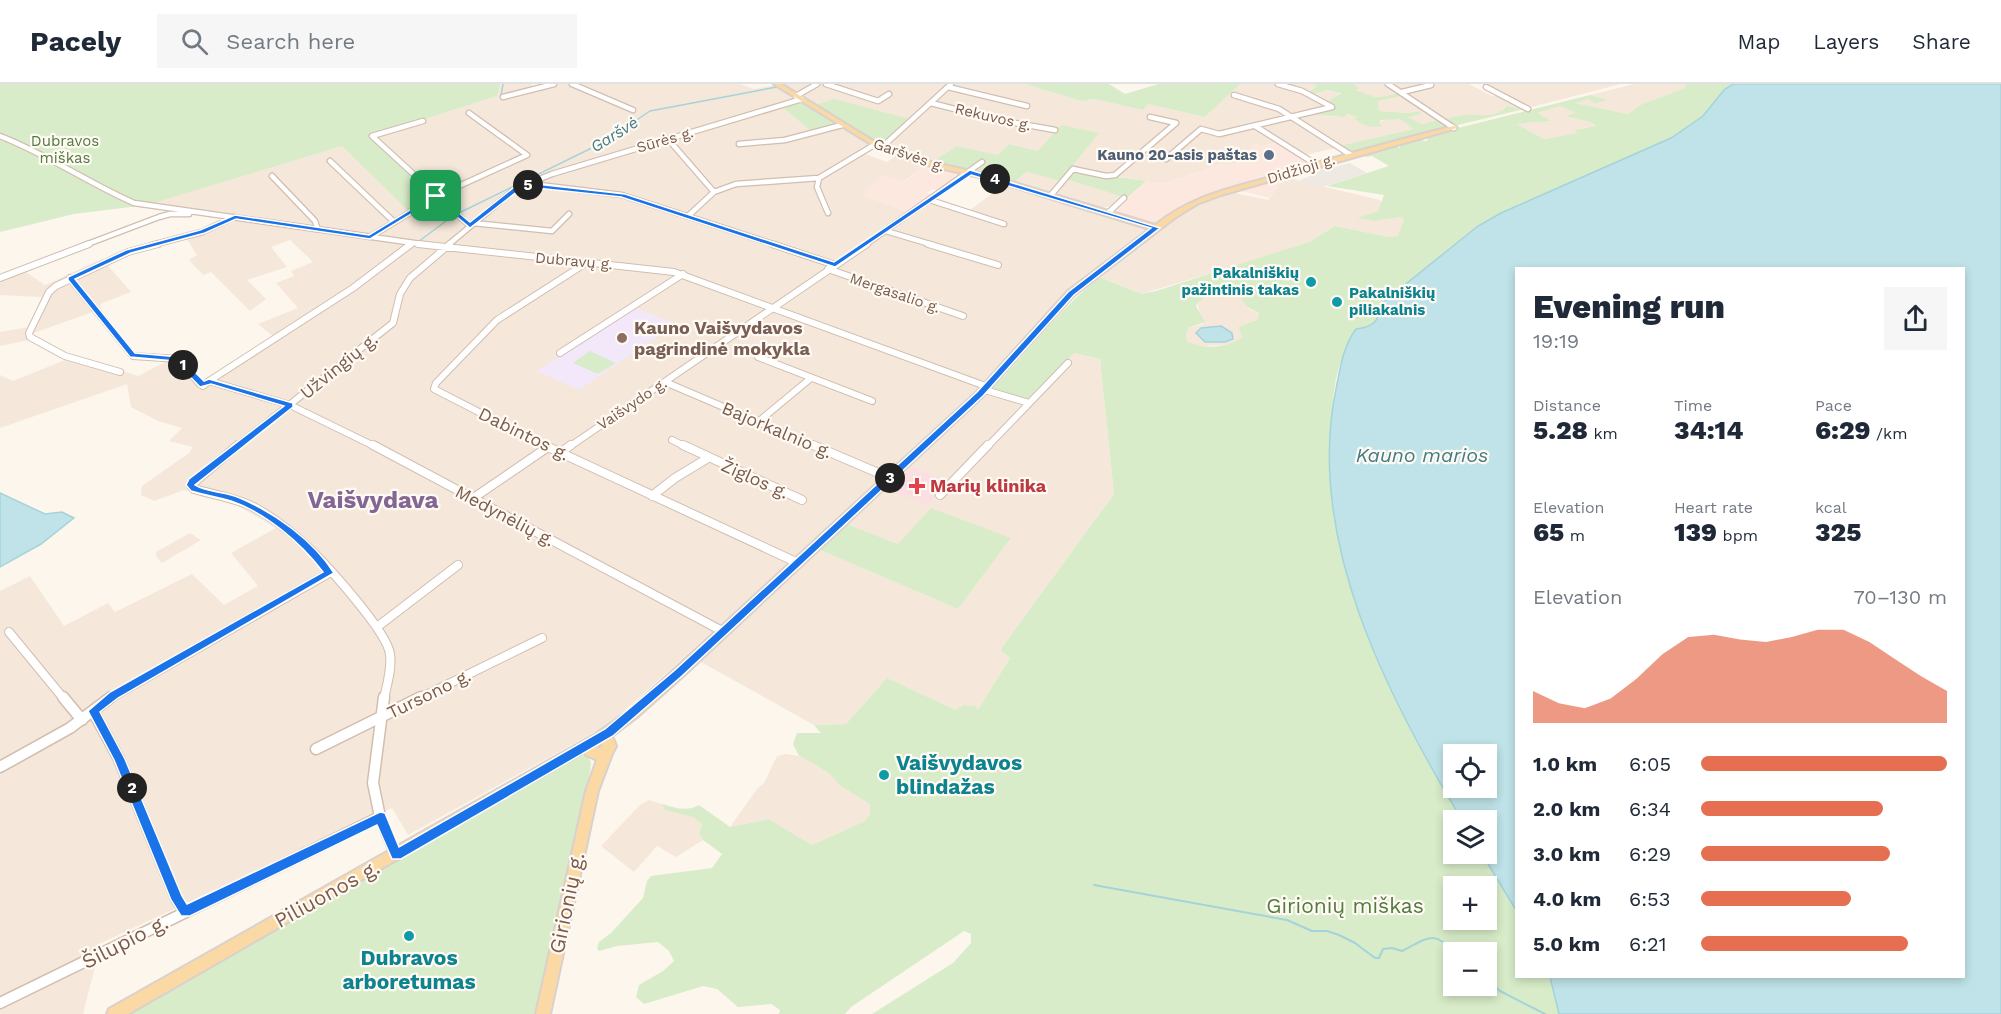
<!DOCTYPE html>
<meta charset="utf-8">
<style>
:root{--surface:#fff;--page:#f6f6f7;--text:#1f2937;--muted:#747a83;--line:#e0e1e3;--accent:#e76f51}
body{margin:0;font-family:"Work Sans",sans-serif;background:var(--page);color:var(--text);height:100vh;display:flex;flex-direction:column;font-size:22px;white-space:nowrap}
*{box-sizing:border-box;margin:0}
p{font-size:20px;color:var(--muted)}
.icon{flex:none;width:33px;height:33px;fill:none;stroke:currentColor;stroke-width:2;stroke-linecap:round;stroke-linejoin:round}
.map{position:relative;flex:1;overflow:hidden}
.sheet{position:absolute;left:1515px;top:183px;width:450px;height:711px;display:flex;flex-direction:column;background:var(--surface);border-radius:0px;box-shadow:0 3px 9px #0003}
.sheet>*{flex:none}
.controls{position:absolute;left:1443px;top:660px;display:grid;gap:12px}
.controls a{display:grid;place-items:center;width:54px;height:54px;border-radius:0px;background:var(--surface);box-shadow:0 3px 9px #0003;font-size:30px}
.pin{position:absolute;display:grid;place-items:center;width:51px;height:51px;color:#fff;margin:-26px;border-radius:12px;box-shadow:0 3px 9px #0006}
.km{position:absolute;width:30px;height:30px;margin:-15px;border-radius:50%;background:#222;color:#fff;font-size:16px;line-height:30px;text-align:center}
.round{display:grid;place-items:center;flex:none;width:63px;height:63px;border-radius:0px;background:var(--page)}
.head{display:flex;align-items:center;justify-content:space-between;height:102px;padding:0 18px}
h1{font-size:33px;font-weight:800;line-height:45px}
.metrics{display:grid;grid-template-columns:repeat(3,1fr);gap:9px;height:102px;padding:6px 18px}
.metrics div{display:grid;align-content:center}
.metrics b{font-size:26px;font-weight:800}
.metrics small{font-size:16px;font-weight:400}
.metrics p{font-size:16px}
.chart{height:168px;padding:12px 18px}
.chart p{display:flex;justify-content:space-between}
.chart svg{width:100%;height:108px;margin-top:6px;fill:var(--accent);opacity:.7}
ul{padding:0 18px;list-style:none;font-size:20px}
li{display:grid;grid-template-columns:96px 72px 1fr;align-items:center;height:45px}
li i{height:15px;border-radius:8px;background:var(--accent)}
header{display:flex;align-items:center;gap:36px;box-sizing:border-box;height:84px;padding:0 30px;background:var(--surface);border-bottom:2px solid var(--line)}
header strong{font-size:28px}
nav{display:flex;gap:33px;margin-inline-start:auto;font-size:21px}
.search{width:420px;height:54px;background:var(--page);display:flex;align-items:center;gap:15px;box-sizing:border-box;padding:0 21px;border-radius:0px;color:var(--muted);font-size:22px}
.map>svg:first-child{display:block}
</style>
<header>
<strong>Pacely</strong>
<div class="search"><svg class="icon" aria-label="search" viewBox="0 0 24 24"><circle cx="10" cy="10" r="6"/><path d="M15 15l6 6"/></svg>Search here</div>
<nav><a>Map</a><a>Layers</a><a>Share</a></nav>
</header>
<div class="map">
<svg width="2001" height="930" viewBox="0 0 2001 930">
<rect width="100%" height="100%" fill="#fdf6ec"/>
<path fill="#f5e8da" d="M500 0H532V3L548 0H740L754 5 776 1 799 17 782 23 813 49 841 42 871 60 860 68 887 78 896 72 927 80 903 98 862 107 865 112 913 130 934 115 969 127 1006 99 1148 144 1147 146 1067 208 977 308 611 639 408 751 392 724 101 859 83 930H0V507L30 492 64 542 108 519 115 528 192 490 224 521 258 502 231 469 276 444 233 419 184 406 154 417 141 411 142 402 189 369 193 363 169 357 182 344 158 337 131 323 127 300 0 344V291L13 297 75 272 138 292 177 272 201 298H206L274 253 258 240 298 224 276 199 294 192 291 187 313 178 290 156 271 163 287 183 247 196 266 215 250 227 211 188 203 191 189 176 197 171 186 154 209 147 231 135 139 123 342 62 408 127 370 52 497 12Z
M786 0H1025L1081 17 1094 15 1143 26 1148 20 1205 33 1240 0H1313L1319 2 1307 7 1327 6 1341 8 1329 17 1334 23 1316 31 1337 33 1346 30 1379 39 1385 35H1400L1415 45 1305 71 1283 57 1263 62 1256 60 1238 79 1227 82 1221 80 1163 100 1116 92 1067 95 1122 112 1111 122 1101 124 1014 98 1027 88 1061 97 1072 82 1057 48 1038 67 1009 60 998 72 956 62 931 79 882 61 783 2Z
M1355 0H1469L1492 12H1502L1482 3 1486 0H1621L1524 25 1507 22 1499 29 1481 33 1468 31 1422 40 1407 33 1419 27 1408 29 1379 27 1378 17 1399 8 1383 13 1367 12 1355 5 1353 1Z
M1634 0H1686L1685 4 1642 20 1628 30 1574 19 1594 13 1590 11Z
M1560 22 1577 29 1567 32 1590 38 1596 43 1582 44 1578 49 1544 55 1515 40 1549 37 1536 29Z
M1284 93 1380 116 1382 118 1378 127 1359 134 1375 137 1401 133 1404 135 1399 152 1389 153 1335 142 1309 158 1239 181 1141 210 1096 191 1184 125 1231 108 1268 116Z
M102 175 131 208 100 220 101 225 31 250 29 256 0 262V248L29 243 42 213 0 211V195L23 186 45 201Z
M1226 205 1234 207 1242 213 1249 225 1259 229 1257 236 1238 243 1242 253 1233 260 1197 263 1187 257 1186 252 1188 244 1203 240 1197 219 1214 208Z
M1074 269 1100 275 1114 410 1000 566 1010 574 978 627 956 626 887 594 846 640 814 641 701 578 820 466 958 525 1011 454 898 460 847 440 991 306 1030 315Z
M190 449 201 456 162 479 156 472V468Z
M786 670 799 672 816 681 831 691 838 700 870 719V730L865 737 812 761 769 735 730 743 757 705 764 699 777 672Z
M649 716 662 720 665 726 694 733 702 740 699 749 703 756 676 773 657 762 634 788 601 762 640 721Z"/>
<path fill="#fde8e0" d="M1279 58 1311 81 1194 117 1180 123 1155 140 1113 128 1146 97 1163 100 1221 80 1227 82 1238 79 1256 60 1263 62Z
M927 80 964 89 941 107 933 105 927 109 933 111 909 129 865 112 862 107 885 91 904 98Z
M1284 93 1269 114 1241 107 1262 99Z"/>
<path fill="#efe9e4" d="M1350 79 1367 89 1322 103 1299 97 1316 89 1313 84 1328 85Z"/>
<path fill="#f3e8fa" d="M636 224 676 240 579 306 537 287Z"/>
<path fill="#fbdfe3" d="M913 383 946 396 934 408 938 410 927 421 889 406Z"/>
<path fill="#d8ecc9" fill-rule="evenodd" d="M0 0H500L497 12 371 52 433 112 408 127 342 62 147 121 74 130 0 148Z
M1025 0H1109L1125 10 1158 0H1240L1205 33 1148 20 1143 26 1094 15 1081 17Z
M1313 0H1355L1354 1 1359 4 1356 6C1364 9 1370 13 1380 13 1389 12 1396 7 1405 11L1378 17 1379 27 1407 29 1420 27 1421 30 1408 33 1422 40 1439 36 1450 43 1354 67H1347L1340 62 1414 45 1400 35 1381 36 1379 39 1382 42C1374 45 1361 41 1355 35L1357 33 1347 30 1344 33 1316 31 1313 29 1334 22 1328 17 1341 9 1327 6 1312 10 1307 8 1318 2Z
M1686 0H1733L1724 6 1703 32 1671 54 1501 129 1478 142 1381 220 1378 236C1373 241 1367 241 1362 245 1356 250 1345 267 1342 275 1334 293 1333 318 1331 337 1318 480 1391 618 1462 736H1454V770H1482L1516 826V892L1550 893 1559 930H872L953 879 971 859V850L964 847 851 923 845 930H779L780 926 771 920 738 923 717 905 703 902 644 920 636 913 639 901 663 887 674 877 669 867 658 858 617 862 599 867 597 864 599 858 611 849 643 814 647 797 651 792 712 784 722 770 703 756 699 749 702 740 693 733 665 726 662 720C675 724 687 728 699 721L730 743 769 735 812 761 865 737 870 730V720L838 700 831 691 816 681 799 672 793 660 797 649H821L814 641 846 640 887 594 956 626 963 621 975 622 978 626 1010 574 1000 566 1114 410 1100 275 1074 269 1028 316 991 306C1028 268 1058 226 1100 193L1141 210 1156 207 1309 158 1335 142 1389 153 1398 152 1404 136 1401 133 1375 137 1357 134 1378 127 1384 111 1327 102 1389 82 1372 72 1366 73 1360 70 1394 61 1400 64V59L1418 55 1425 57 1428 56 1426 52 1590 11 1607 16 1595 19 1588 15 1575 19 1628 30 1642 20 1685 4ZM1560 22 1576 29 1566 32 1590 38 1596 42 1575 46 1577 49 1544 55 1516 40 1551 37 1537 29ZM1226 205C1244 207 1240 218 1249 224 1252 226 1256 227 1259 229L1257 236 1238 243 1242 253C1228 264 1202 266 1187 257L1186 252 1188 244 1205 238 1196 222 1197 219 1214 208ZM1454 802H1486V836H1454ZM1454 868H1486V902H1454Z
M834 15 910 35 879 61 815 21Z
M799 17 803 18 839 41 812 48 782 23Z
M1507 22 1524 25 1454 42 1443 36C1450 34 1459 31 1467 31 1482 30 1495 35 1507 22Z
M1061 41 1099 49 1060 97 1027 88 1014 98 931 79 956 62 998 71 1009 60 1038 67Z
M1072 86 1146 97 1127 114 1066 95Z
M590 267 616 279 598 290 573 279Z
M931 424 1011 454 958 525 820 466 847 440 898 460Z
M582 671 588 673 591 678 590 688 537 930H130L572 674Z"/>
<path fill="#bfe3e8" stroke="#a5d3da" stroke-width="1.5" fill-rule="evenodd" d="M1733 0H2001V930H1559L1550 893 1964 892V184H1516V826L1482 770H1486V736H1462C1387 612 1305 454 1336 305 1340 285 1343 262 1356 245 1373 243 1379 238 1381 220L1478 142 1501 129 1671 54 1703 32 1724 6ZM1454 670H1486V704H1454Z
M1221 242 1232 249 1233 255 1225 258H1205L1196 249 1201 244Z
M0 409 45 430 62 428 74 434 41 460 0 483Z"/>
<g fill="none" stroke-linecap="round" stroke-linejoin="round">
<path stroke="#a5d3da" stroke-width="1.5" d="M501 12 503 0
M461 128 604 58 650 27 777 3
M418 158 454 131"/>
<path stroke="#a5d3da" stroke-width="2" d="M1094 801 1287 836 1312 847H1327L1339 851 1355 859 1375 874H1379L1383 865 1392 864 1402 867C1427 855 1434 844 1454 869
M1486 895 1500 907 1545 930"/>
<defs>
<path id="minor-far3" d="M572 0 633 26
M826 0 878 17 889 10
M1388 0 1454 44
M948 3 1027 22
M1486 3 1528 25
M1402 8 1431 1
M1234 11 1279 25 1351 71
M796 12 817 0
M503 13 554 0
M931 19 998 36 1055 46
M1150 33 1176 39
M423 37 372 52 470 142
M1255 42 1317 81
M0 52C47 70 88 99 134 119L428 161
M668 55 714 108
M739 60 785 56 842 41
M881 64 951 0
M1166 75 1201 45 1219 50 1332 23 1302 7 1278 0
M330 77 393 137
M272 92 315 137 317 143 315 145
M819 94 817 103 828 129
M531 100 622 111 776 161
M1051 111 1073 85 1106 92 1115 91 1176 39
M930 116 1004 140
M1108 129 1124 114
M688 132 714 108 736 100 819 94 874 61
M473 139 552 147 569 130
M886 147 933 161
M370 153 437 112 527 71 469 29
M85 161 159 133 170 130H189
M152 161 202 148 234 133
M409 161 412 159
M448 161 515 105 552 90 802 15
M865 161 982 78"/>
<path id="minor-far2" d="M418 160 674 188 988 303
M772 160 835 181
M928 160 998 181
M828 185 963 232
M0 194 89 160
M70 194 133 272 178 275 200 300 203 302 209 297
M560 269 683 190
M758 273 872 317
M120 288 65 272 30 253 29 249 49 208 56 202 128 168 158 160
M665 298 817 363
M985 306 1029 319
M758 338 811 294
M672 356 686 363
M236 363 393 239 400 210 410 194 450 160
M376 363 290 321 209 297 353 204 411 160
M547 363 434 305 436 299 497 236 586 179
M569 363 867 160
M987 363 1068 279"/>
<path id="minor-far1" d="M238 361 191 401 194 405C211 410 230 413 247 420 270 430 295 451 313 468 331 486 387 548 390 570 392 585 387 600 384 615
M373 361 724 548
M544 361 798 479
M683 361 802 416
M813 361 890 394
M561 368 571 361
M940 411 988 361
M652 412 675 394 708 374
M472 415 548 363
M377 543 458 481
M9 548 64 615
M109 615 329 489
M418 615 542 554"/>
<path id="minor" d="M63 613 82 636
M384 613 373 699 380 733 396 771
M93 627 119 675 177 816 185 828
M316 665 421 613
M0 683 70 644 111 613
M0 919 380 733"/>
<path id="major" d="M774 0H781L883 63 931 78 992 92 1155 141C1195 110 1230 105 1277 91 1335 73 1394 57 1454 42L1457 44 1221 111 1197 120 1176 133 1074 211 983 312 683 592 637 633 612 652 616 662 612 670 598 707 550 930H536L586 707 597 676 586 671 584 668 128 930H107L109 925 596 650 629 627 977 308 1068 207 1150 145 988 95 927 81 879 65ZM599 660 604 661 598 665H597Z"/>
</defs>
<use href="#minor-far3" stroke="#d1beb0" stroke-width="7"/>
<use href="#minor-far2" stroke="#d1beb0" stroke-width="8"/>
<use href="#minor-far1" stroke="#d1beb0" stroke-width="10"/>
<use href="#minor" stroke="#d1beb0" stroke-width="13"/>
<use href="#major" stroke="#dad1cd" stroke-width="4"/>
<use href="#minor-far3" stroke="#fff" stroke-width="4.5"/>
<use href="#minor-far2" stroke="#fff" stroke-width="6"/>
<use href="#minor-far1" stroke="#fff" stroke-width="8"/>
<use href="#minor" stroke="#fff" stroke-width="10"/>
<use href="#major" fill="#fbd9a5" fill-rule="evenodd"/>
</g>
<path fill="#1a73e8" stroke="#fff" stroke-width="1.5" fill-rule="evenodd" d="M970 86 1160 144 1074 211 983 312 682 592 613 652 401 775H392L377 741 190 832H181L171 816 114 676 88 627 110 608 323 488C301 459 266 429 231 417 218 413 204 411 191 407L186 401 189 395 284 322 211 300 200 303 175 277 130 273 68 196V193L126 166 200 146 235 131 369 151 436 110 470 138 513 104 527 99 625 110 834 178ZM971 91 1151 144 1068 208 977 308 675 586 605 645 399 763 385 729 380 728 187 820 182 812 125 675 100 628 118 614 334 489C313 456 275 429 240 414 226 407 207 409 195 401L293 323V319L209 295 204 297 180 273 135 269 75 195 131 169 205 149 236 135 370 155 436 115 470 144 518 107 527 103 621 113 835 183Z"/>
<circle fill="#5c6f8a" stroke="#fffaf3" stroke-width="2" cx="1269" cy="71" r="6"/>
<g fill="#0f9aa8" stroke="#fffaf3" stroke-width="2">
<circle cx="1311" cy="198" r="6"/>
<circle cx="1337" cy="218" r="6"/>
<circle cx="884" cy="691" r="6"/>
<circle cx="409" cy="852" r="6"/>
</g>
<circle fill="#8d6e63" stroke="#fffaf3" stroke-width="2" cx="622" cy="254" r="6"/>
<path fill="#e0444e" stroke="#fffaf3" stroke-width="2" d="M914 393h6v6h6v6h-6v6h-6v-6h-6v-6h6z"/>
<g text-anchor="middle" stroke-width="4.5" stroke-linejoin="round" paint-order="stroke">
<g font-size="15" fill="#7a5c4d" stroke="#fffaf3">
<text transform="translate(993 33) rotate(13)" y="5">Rekuvos g.</text>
<text transform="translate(665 56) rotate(-16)" y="5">Sūrės g.</text>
<text transform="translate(909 71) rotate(19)" y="5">Garšvės g.</text>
<text transform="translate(1301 85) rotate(-17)" y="5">Didžioji g.</text>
<text transform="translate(574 177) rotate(5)" y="5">Dubravų g.</text>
<text transform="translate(895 209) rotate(19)" y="5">Mergasalio g.</text>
<text transform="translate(632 320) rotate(-34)" y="5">Vaišvydo g.</text>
</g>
<g font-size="15" fill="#537a41" stroke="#fffaf3">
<text x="65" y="62">Dubravos<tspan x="65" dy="17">miškas</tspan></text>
</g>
<g font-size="15" font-weight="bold" fill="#4e5e75" stroke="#fffaf3" text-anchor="end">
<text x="1257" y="76">Kauno 20-asis paštas</text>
</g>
<g font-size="15" font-weight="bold" fill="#0d838f" stroke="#fffaf3" text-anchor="end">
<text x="1299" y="194">Pakalniškių<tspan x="1299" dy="17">pažintinis takas</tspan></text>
<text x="1349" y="214" text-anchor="start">Pakalniškių<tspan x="1349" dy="17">piliakalnis</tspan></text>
</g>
<g font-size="16" font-style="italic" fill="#437c86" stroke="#fffaf3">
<text transform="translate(614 50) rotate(-32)" y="6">Garšvė</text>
</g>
<g font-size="18" font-weight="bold" fill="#785e54" stroke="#fffaf3" text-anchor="start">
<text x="634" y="250">Kauno Vaišvydavos<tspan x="634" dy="21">pagrindinė mokykla</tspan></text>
</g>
<g font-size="18" fill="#7a5c4d" stroke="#fffaf3">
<text transform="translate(339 282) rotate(-39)" y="6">Užvingių g.</text>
<text transform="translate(777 346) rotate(23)" y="6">Bajorkalnio g.</text>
<text transform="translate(524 350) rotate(26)" y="6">Dabintos g.</text>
<text transform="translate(755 395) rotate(24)" y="6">Žiglos g.</text>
<text transform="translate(505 432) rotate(28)" y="6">Medynėlių g.</text>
<text transform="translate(429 610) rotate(-26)" y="6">Tursono g.</text>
</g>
<g font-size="18" font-weight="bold" fill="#be3a42" stroke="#fffaf3" text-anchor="start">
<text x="930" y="408">Marių klinika</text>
</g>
<g font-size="20" font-style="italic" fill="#437c86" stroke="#fffaf3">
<text x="1422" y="378">Kauno marios</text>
</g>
<g font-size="21" font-weight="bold" fill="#0d838f" stroke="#fffaf3" text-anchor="start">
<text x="896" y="686">Vaišvydavos<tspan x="896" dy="24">blindažas</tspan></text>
<text x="409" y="881" text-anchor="middle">Dubravos<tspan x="409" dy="24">arboretumas</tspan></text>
</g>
<g font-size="21" fill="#7a5c4d" stroke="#fffaf3">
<text transform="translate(327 810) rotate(-29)" y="7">Piliuonos g.</text>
<text transform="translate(567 819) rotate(-78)" y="7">Girionių g.</text>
<text transform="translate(125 858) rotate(-27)" y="7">Šilupio g.</text>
</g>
<g font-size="21" fill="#537a41" stroke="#fffaf3">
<text x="1345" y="829">Girionių miškas</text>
</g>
<g font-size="24" font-weight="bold" fill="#846695" stroke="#fffaf3">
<text x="373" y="424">Vaišvydava</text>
</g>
</g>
</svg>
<div class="controls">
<a><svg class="icon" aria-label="locate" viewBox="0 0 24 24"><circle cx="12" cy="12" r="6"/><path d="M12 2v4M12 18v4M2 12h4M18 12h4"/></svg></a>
<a><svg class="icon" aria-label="layers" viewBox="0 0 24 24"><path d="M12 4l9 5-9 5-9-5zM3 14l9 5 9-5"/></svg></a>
<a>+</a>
<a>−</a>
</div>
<div class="pin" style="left:436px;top:112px;background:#1e9e55"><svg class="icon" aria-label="arrive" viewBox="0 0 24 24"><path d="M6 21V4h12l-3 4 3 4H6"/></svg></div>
<b class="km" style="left:183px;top:281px">1</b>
<b class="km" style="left:132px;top:704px">2</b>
<b class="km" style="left:890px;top:394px">3</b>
<b class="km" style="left:995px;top:95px">4</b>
<b class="km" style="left:528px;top:101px">5</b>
<section class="sheet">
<div class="head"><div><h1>Evening run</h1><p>19:19</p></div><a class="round"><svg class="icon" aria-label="share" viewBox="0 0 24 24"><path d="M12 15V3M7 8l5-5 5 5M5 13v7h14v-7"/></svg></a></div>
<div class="metrics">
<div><p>Distance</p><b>5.28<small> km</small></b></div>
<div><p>Time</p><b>34:14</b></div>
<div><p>Pace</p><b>6:29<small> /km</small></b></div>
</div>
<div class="metrics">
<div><p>Elevation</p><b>65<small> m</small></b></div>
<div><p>Heart rate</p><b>139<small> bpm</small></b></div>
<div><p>kcal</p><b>325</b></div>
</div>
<div class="chart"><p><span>Elevation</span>70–130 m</p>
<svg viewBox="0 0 160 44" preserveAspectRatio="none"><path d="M0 44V31L10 36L20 38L30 34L40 26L50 16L60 9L70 8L80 10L90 11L100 9L110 6L120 6L130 11L140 18L150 25L160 31V44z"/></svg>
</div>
<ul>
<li><b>1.0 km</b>6:05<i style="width:100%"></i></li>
<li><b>2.0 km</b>6:34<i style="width:74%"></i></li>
<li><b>3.0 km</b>6:29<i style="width:77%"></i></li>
<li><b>4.0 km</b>6:53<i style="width:61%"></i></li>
<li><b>5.0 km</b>6:21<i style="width:84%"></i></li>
</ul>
</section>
</div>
